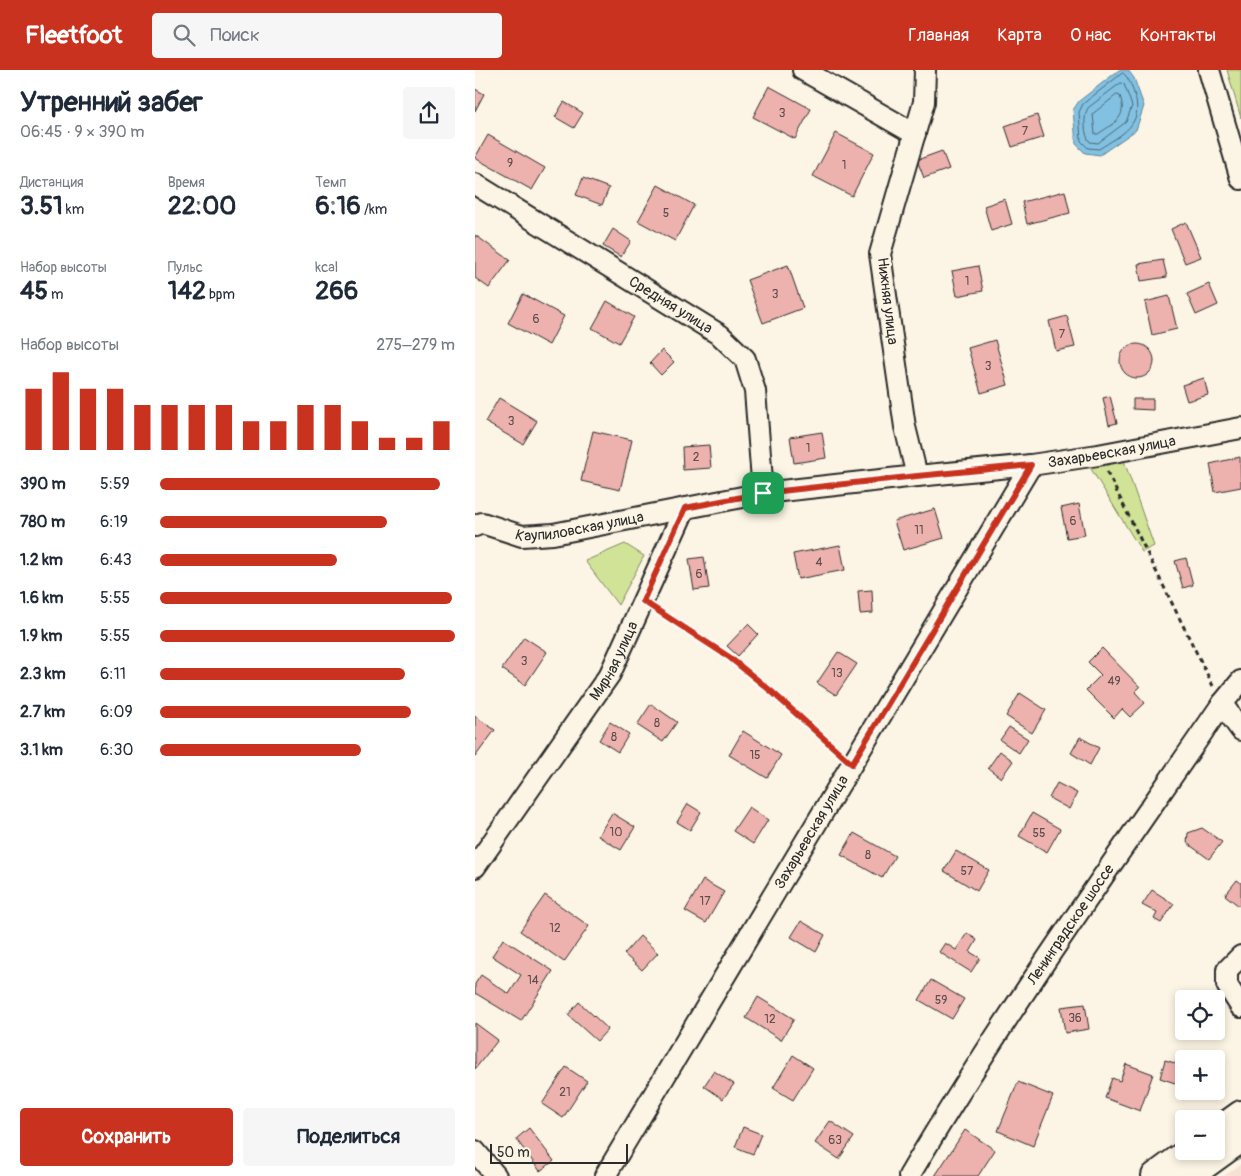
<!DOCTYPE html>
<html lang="ru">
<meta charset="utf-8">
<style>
:root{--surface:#fff;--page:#f6f6f7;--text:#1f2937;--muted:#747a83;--accent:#c8321e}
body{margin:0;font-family:Pangolin,sans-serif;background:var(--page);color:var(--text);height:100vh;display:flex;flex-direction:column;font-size:19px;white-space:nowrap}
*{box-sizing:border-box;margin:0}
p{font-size:16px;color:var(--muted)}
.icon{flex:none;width:28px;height:28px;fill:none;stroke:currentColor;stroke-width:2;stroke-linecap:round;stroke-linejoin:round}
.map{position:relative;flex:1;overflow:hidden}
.details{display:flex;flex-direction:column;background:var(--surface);width:475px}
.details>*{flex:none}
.tools{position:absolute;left:700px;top:920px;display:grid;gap:10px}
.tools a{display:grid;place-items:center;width:50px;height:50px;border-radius:5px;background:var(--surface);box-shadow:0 2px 8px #0003;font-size:25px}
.scale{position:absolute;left:15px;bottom:12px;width:138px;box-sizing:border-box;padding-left:5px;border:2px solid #2b2b2b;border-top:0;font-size:14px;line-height:18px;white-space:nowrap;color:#2b2b2b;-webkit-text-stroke:4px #fcf5e5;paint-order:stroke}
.pin{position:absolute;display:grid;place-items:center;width:42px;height:42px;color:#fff;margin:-21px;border-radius:10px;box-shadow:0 2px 8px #0006}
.round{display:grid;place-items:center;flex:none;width:52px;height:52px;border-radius:5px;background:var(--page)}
.head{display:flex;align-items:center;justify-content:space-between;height:85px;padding:0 20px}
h1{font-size:28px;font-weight:800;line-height:38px}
.stats{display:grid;grid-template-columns:repeat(3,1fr);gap:8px;height:85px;padding:5px 20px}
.stats div{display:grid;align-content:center}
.stats b{font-size:25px;font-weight:800}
.stats small{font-size:14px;font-weight:400}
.stats p{font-size:14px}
.chart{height:140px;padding:10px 20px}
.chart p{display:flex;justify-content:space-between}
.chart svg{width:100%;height:90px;margin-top:5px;stroke:var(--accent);stroke-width:6}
.primary-button{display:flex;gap:10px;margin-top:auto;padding:10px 20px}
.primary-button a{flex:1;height:58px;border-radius:5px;background:var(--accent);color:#fff;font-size:20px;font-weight:800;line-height:58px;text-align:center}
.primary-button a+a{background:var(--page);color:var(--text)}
ul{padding:0 20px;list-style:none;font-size:16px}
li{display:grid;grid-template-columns:80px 60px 1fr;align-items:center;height:38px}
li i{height:12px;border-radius:6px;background:var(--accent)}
header{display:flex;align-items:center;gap:30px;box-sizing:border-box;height:70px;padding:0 25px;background:var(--accent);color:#fff}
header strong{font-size:24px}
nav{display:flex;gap:28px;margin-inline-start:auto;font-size:18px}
.search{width:350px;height:45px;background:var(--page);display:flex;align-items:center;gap:12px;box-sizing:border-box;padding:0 18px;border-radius:5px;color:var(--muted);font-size:19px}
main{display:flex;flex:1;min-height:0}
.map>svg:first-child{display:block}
</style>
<header>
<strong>Fleetfoot</strong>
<div class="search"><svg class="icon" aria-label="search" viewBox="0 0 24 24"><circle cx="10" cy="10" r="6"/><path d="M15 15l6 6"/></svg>Поиск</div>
<nav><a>Главная</a><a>Карта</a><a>О нас</a><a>Контакты</a></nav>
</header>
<main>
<section class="details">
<div class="head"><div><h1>Утренний забег</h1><p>06:45 · 9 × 390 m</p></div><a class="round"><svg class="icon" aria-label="share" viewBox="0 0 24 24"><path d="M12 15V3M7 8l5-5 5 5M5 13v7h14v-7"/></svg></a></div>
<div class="stats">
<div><p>Дистанция</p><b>3.51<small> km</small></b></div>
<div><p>Время</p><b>22:00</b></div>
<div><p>Темп</p><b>6:16<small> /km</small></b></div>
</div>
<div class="stats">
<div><p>Набор высоты</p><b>45<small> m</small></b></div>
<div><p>Пульс</p><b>142<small> bpm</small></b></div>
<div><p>kcal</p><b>266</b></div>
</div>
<div class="chart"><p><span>Набор высоты</span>275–279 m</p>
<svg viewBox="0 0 160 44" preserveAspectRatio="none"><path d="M5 44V14M15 44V6M25 44V14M35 44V14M45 44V22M55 44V22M65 44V22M75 44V22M85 44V30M95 44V30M105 44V22M115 44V22M125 44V30M135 44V38M145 44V38M155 44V30"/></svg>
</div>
<ul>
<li><b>390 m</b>5:59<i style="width:95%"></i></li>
<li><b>780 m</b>6:19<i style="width:77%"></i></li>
<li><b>1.2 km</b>6:43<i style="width:60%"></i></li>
<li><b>1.6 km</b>5:55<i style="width:99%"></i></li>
<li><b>1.9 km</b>5:55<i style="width:100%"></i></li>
<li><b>2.3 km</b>6:11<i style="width:83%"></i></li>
<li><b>2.7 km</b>6:09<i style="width:85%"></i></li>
<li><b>3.1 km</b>6:30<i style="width:68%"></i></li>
</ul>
<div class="primary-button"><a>Сохранить</a><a>Поделиться</a></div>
</section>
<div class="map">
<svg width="766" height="1106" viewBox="0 0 766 1106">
<rect width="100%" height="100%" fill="#fcf5e5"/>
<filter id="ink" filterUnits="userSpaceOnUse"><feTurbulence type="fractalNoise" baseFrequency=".02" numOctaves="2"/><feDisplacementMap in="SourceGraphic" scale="10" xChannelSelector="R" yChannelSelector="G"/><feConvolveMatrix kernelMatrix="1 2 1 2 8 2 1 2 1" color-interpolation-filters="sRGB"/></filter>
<g filter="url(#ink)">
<path fill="#f8e1d4" d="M766 1094V1106H749Z"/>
<path fill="#d1e397" stroke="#7e8761" d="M752 0H766V48Z
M648 388 679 476 667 482 613 394Z
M150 474 169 486 143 535 110 491Z"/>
<path fill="#82c1e2" stroke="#5f8599" d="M644 0H653L659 8 669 36 661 60 625 85 610 83 601 74 598 40 604 31Z"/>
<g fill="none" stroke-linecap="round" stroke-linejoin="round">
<path stroke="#4e6774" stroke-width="1" d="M648 3C654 8 656 15 659 23 670 55 647 64 624 79L613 78 606 71 604 42 608 34Z
M646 13 649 14 657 36 651 52 623 73 615 72C609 66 608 45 613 38Z
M642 25 645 26C653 48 639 53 623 64H620L618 44Z"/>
</g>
<path fill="#edb1ae" stroke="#2b2b2b" d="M294 16 336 39 320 69 278 47Z
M0 19 9 24 0 41Z
M89 32 108 43 99 58 80 47Z
M562 45 569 67 537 77 530 56Z
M361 63 399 83 377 126 338 106Z
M13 65 70 98 57 120 0 88Z
M467 81 474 99 449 108 442 90Z
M108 108 134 118 127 135 101 125Z
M183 115 219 135 200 171 163 151Z
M590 121 595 143 552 154 547 132Z
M530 129 537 154 516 161 509 136Z
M711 152 726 187 710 193 696 159Z
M138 159 156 171 146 187 128 176Z
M0 165 35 190 14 218 0 208Z
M688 190 692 207 666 211 663 194Z
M313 195 328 238 288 253 272 210Z
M503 196 508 221 482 226 477 201Z
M734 214 743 235 721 245 712 224Z
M48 224 89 246 74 275 33 253Z
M694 226 702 259 677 265 670 232Z
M132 231 159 247 144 273 117 258Z
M592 246 600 277 581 281 574 251Z
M520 270 533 315 506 323 493 278Z
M645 291a17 17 0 1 1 34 0a17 17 0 1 1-34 0Z
M187 280 199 292 186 305 175 293Z
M729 308 733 325 712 331 707 315Z
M635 326 642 353 634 355 628 328Z
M24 328 62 351 48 374 10 352Z
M658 329H678V340L658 339Z
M118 361 157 370 145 420 106 411Z
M347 362 351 388 319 393 315 367Z
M234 375 236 398 208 400 207 377Z
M765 387 766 417 740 422 735 394Z
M604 434 610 465 592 468 586 438Z
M460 439 469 468 428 480 419 451Z
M365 475 370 500 323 509 318 484Z
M229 487 234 518 219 520 214 489Z
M711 488 718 515 708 518 700 491Z
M397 520 398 543 385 544 383 521Z
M273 554 283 564 263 586 252 576Z
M49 567 72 582 50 615 27 599Z
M627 578 665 617 660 622 670 633 655 647 647 639 639 648 611 620 626 605 613 592Z
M363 582 382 594 361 625 342 613Z
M545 623 571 640 557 663 531 646Z
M176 634 202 652 188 672 162 655Z
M0 646 20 660 0 687Z
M135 652 154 664 143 682 124 670Z
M534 657 553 669 544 683 525 670Z
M268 661 306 685 292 708 254 685Z
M605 667 624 678 615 695 596 683Z
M525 681 538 691 526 708 513 698Z
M582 713 602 723 594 739 574 728Z
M213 734 226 742 215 760 202 752Z
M274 737 293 750 278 774 258 761Z
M137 743 160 757 146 780 123 766Z
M557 743 585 759 572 782 544 766Z
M727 758 747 772 734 789 712 773 713 763Z
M379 763 420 786 407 808 366 785Z
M481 781 514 800 502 821 469 801Z
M228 810 249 822 231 853 210 841Z
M762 810 766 813V833L764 836 750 825Z
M677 820 699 834 686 853 679 849 682 843 667 835Z
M70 825 114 856 89 892 45 861Z
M326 851 350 865 341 882 316 867Z
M492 863 502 870 495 882 505 888 496 902 464 882 470 873 481 880Z
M165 866 183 883 167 900 149 884Z
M28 869 78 901 46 951 0 923V914L6 905 34 924 46 905 17 886Z
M456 910 489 929 477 949 444 930Z
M283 927 319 949 306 970 271 948Z
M104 932 133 959 122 971 93 945Z
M610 934 614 959 590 963 586 937Z
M0 953 23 970 0 999Z
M318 985 338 998 318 1030 298 1018Z
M690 990 709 996V1016L685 1008Z
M651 994 678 1004 665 1041 630 1028 637 1008 645 1011Z
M91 997 112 1011 88 1048 67 1034Z
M239 1001 259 1014 248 1029 229 1016Z
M543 1012 578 1026 558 1076 523 1061Z
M355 1051 379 1067 364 1089 340 1073Z
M268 1057 286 1064 278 1084 260 1077Z
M54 1058 79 1091 65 1101 41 1069Z
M490 1060 520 1080 503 1106H460Z"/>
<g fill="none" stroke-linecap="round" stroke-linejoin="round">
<defs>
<g id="minor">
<path d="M328 0 440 64"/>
<path d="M734 0 766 109"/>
<path id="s1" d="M0 114 245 265 270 289 280 321 288 423"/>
<path d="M442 406 430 357 405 184 449 32 450 0"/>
<path id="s2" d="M0 456 7 453 47 466 78 464 288 423 442 406 556 395 623 385 766 358"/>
<path d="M747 634 766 660"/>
<path id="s3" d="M0 797 135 604 210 438"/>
<path d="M766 886 752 900V915L766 937"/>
<path d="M0 1081 21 1106"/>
<path id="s4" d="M130 1106 556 395"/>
<path id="s5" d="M434 1106C530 943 640 790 747 634L766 611"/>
</g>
<path id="major" d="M741 1062 766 1044
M680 1106 714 1081
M715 1106 766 1069"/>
</defs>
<use href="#minor" stroke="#2b2b2b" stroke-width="24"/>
<use href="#major" stroke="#2b2b2b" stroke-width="30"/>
<path stroke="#2b2b2b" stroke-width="3" stroke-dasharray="5 4" stroke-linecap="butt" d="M632 402 738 616
M183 541 254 587 296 621 363 682"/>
<use href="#minor" stroke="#fcf5e5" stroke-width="20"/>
<use href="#major" stroke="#fcf5e5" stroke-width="26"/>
</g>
</g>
<g fill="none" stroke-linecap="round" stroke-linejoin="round" filter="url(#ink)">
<defs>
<path id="route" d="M556 395 377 694 296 621 254 587 168 531 210 438 288 423 442 406Z"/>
</defs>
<use href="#route" stroke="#fff" stroke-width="10"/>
<use href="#route" stroke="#c8321e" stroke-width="6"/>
</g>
<g text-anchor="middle" stroke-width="5" stroke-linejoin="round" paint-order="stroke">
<g font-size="12" fill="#5c4c4c">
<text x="307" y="47">3</text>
<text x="550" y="65">7</text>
<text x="35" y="97">9</text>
<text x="369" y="99">1</text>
<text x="191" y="147">5</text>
<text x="492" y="215">1</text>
<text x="300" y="228">3</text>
<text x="61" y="253">6</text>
<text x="587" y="268">7</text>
<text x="513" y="300">3</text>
<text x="36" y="355">3</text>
<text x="333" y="382">1</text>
<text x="221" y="391">2</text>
<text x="598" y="455">6</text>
<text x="444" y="464">11</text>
<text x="344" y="496">4</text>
<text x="224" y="508">6</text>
<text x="49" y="595">3</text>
<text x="362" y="607">13</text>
<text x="639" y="615">49</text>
<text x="182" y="657">8</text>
<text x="139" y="671">8</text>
<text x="280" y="689">15</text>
<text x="141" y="766">10</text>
<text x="564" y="767">55</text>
<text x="393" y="789">8</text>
<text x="492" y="805">57</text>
<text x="230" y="835">17</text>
<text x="80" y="862">12</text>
<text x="58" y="914">14</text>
<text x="466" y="934">59</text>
<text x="600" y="952">36</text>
<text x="295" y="953">12</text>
<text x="90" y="1026">21</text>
<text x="360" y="1074">63</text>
</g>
<g font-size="15" fill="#2b2b2b" stroke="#fcf5e5">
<text transform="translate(413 231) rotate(83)" y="5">Нижняя улица</text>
<text dy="5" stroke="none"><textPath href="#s1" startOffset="230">Средняя улица</textPath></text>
<text dy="5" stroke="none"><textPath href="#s2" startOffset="646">Захарьевская улица</textPath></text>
<text dy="5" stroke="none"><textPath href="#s2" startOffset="108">Каупиловская улица</textPath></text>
<text dy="5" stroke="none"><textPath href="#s3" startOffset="249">Мирная улица</textPath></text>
<text dy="5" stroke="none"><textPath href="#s4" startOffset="401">Захарьевская улица</textPath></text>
<text dy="5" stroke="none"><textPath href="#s5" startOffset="299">Ленинградское шоссе</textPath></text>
</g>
</g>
</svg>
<div class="tools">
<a><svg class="icon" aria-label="locate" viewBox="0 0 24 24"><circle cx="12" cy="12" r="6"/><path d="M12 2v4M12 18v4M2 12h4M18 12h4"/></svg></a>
<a>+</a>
<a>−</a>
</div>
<div class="scale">50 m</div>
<div class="pin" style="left:288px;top:423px;background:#1e9e55"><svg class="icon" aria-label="arrive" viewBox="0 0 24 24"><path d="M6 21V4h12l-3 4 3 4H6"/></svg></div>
</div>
</main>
